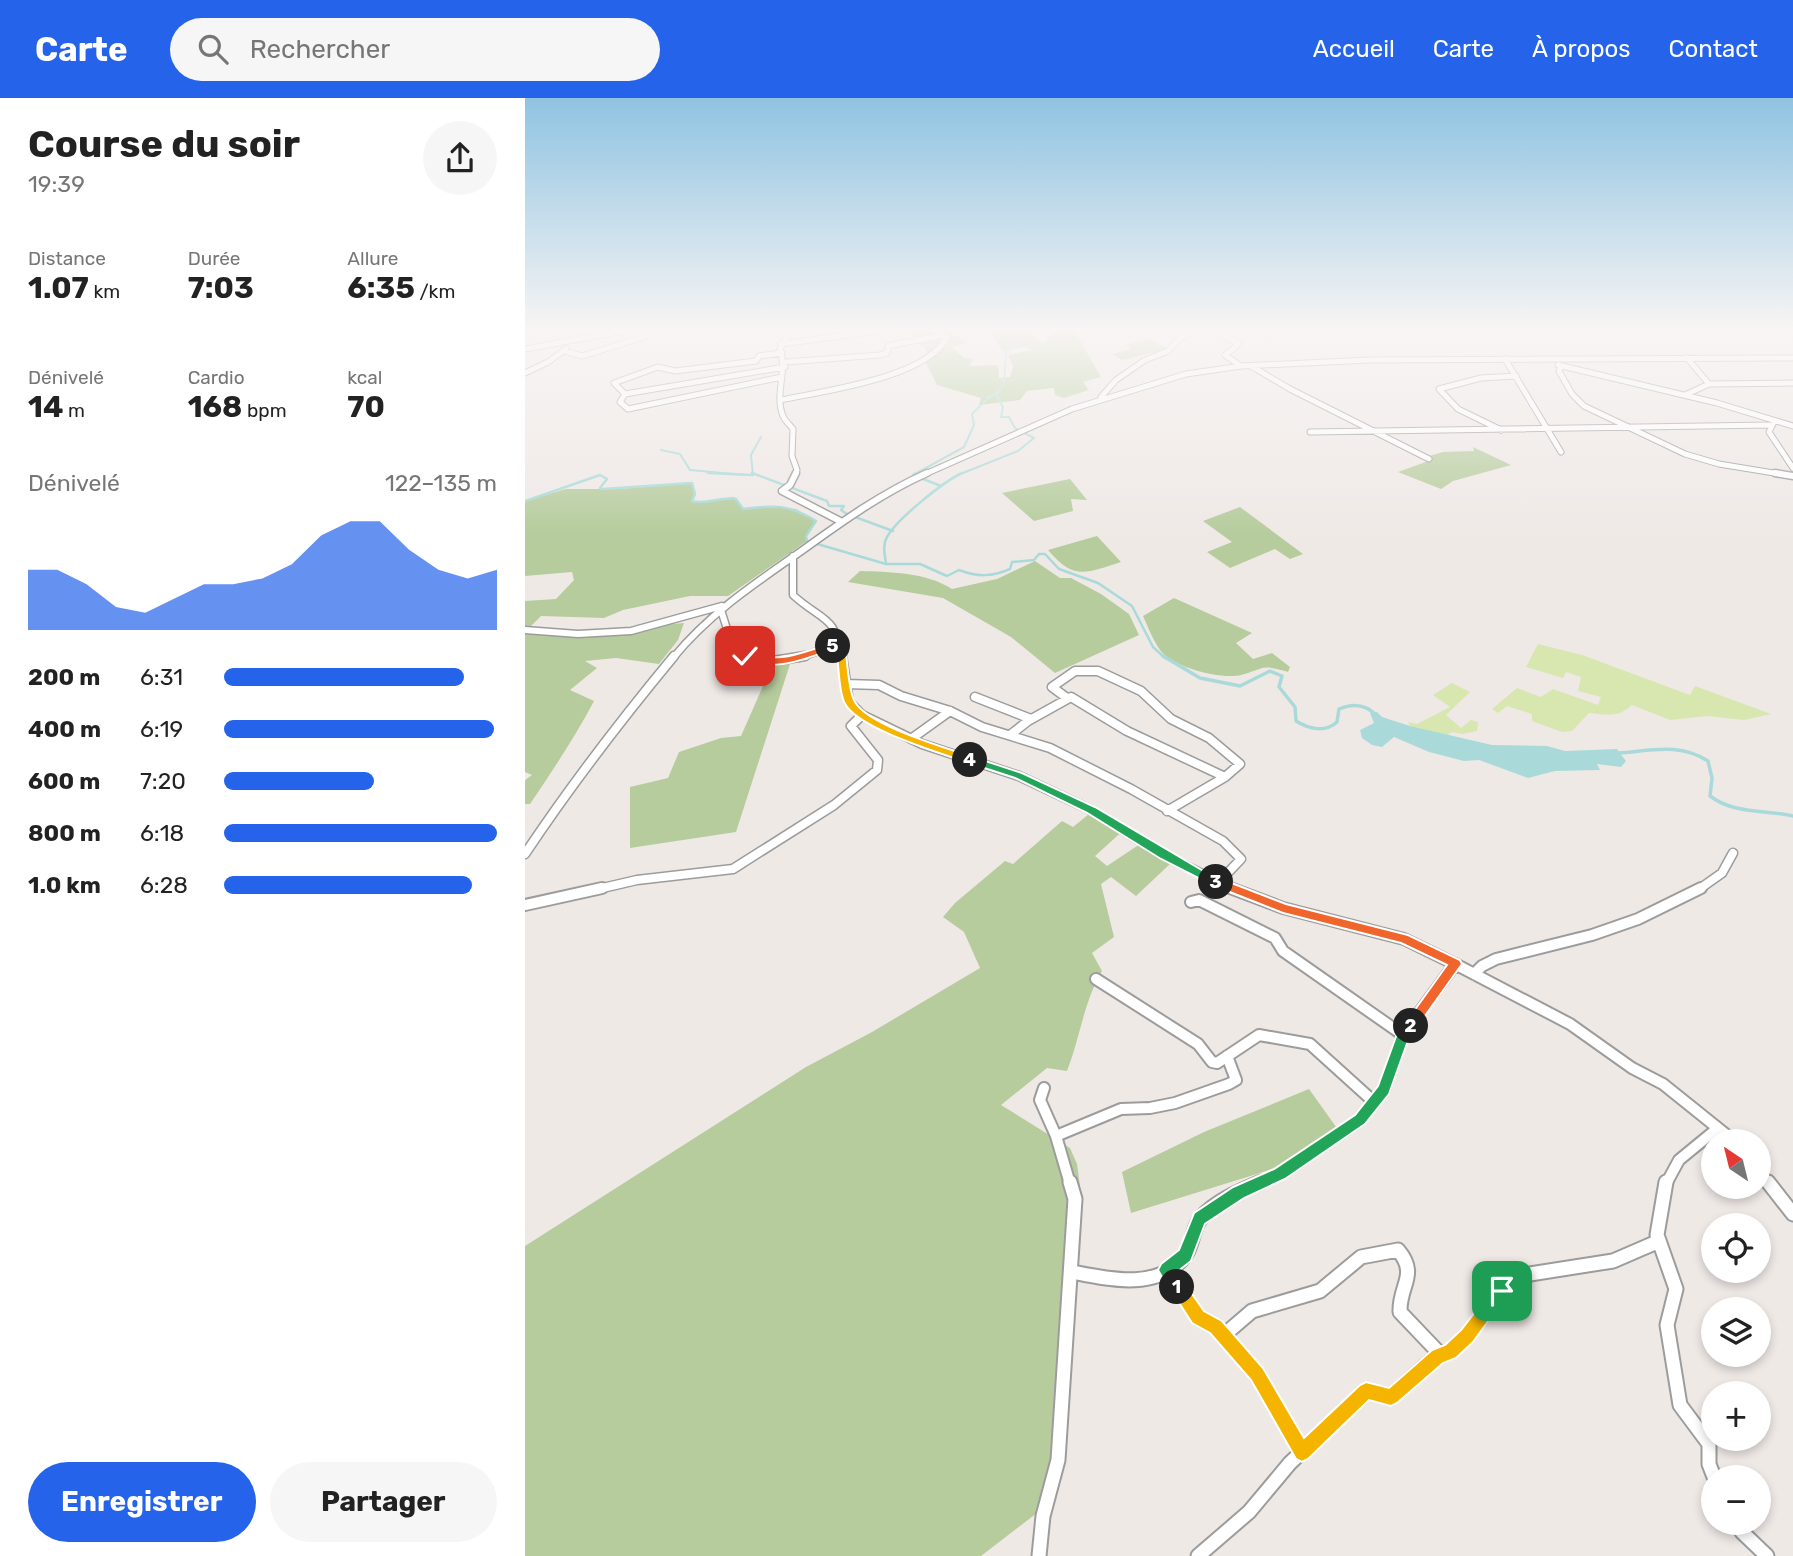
<!DOCTYPE html>
<html lang="fr">
<meta charset="utf-8">
<style>
:root{--surface:#fff;--page:#f6f6f6;--text:#222;--muted:#767676;--accent:#2563eb}
body{margin:0;font-family:Rubik,sans-serif;background:var(--page);color:var(--text);height:100vh;display:flex;flex-direction:column;font-size:26px;white-space:nowrap}
*{box-sizing:border-box;margin:0}
p{font-size:23px;color:var(--muted)}
.icon{flex:none;width:38px;height:38px;fill:none;stroke:currentColor;stroke-width:2;stroke-linecap:round;stroke-linejoin:round}
.map{position:relative;flex:1;overflow:hidden}
.sheet{display:flex;flex-direction:column;background:var(--surface);width:525px}
.sheet>*{flex:none}
.needle{width:46px;rotate:325deg}
.controls{position:absolute;left:1176px;top:1031px;display:grid;gap:14px}
.controls a{display:grid;place-items:center;width:70px;height:70px;border-radius:50%;background:var(--surface);box-shadow:0 4px 10px #0003;font-size:35px}
.pin{position:absolute;display:grid;place-items:center;width:60px;height:60px;color:#fff;margin:-30px;border-radius:14px;box-shadow:0 4px 10px #0006}
.km{position:absolute;width:35px;height:35px;margin:-18px;border-radius:50%;background:#222;color:#fff;font-size:19px;line-height:35px;text-align:center}
.round{display:grid;place-items:center;flex:none;width:74px;height:74px;border-radius:37px;background:var(--page)}
.summary{display:flex;align-items:center;justify-content:space-between;height:119px;padding:0 28px}
h1{font-size:38px;font-weight:700;line-height:52px}
.stats{display:grid;grid-template-columns:repeat(3,1fr);gap:10px;height:119px;padding:7px 28px}
.stats div{display:grid;align-content:center}
.stats b{font-size:30px;font-weight:700}
.stats small{font-size:19px;font-weight:400}
.stats p{font-size:19px}
.chart{height:196px;padding:14px 28px}
.chart p{display:flex;justify-content:space-between}
.chart svg{width:100%;height:126px;margin-top:7px;fill:var(--accent);opacity:.7}
.cta{display:flex;gap:14px;margin-top:auto;padding:14px 28px}
.cta a{flex:1;height:80px;border-radius:42px;background:var(--accent);color:#fff;font-size:28px;font-weight:700;line-height:80px;text-align:center}
.cta a+a{background:var(--page);color:var(--text)}
ul{padding:0 28px;list-style:none;font-size:23px}
li{display:grid;grid-template-columns:112px 84px 1fr;align-items:center;height:52px}
li i{height:18px;border-radius:9px;background:var(--accent)}
header{display:flex;align-items:center;gap:42px;box-sizing:border-box;height:98px;padding:0 35px;background:var(--accent);color:#fff}
header strong{font-size:33px}
nav{display:flex;gap:38px;margin-inline-start:auto;font-size:24px}
.search{width:490px;height:63px;background:var(--page);display:flex;align-items:center;gap:18px;box-sizing:border-box;padding:0 24px;border-radius:38px;color:var(--muted);font-size:26px}
main{display:flex;flex:1;min-height:0}
.map>svg:first-child{display:block}
</style>
<header>
<strong>Carte</strong>
<div class="search"><svg class="icon" aria-label="search" viewBox="0 0 24 24"><circle cx="10" cy="10" r="6"/><path d="M15 15l6 6"/></svg>Rechercher</div>
<nav><a>Accueil</a><a>Carte</a><a>À propos</a><a>Contact</a></nav>
</header>
<main>
<section class="sheet">
<div class="summary"><div><h1>Course du soir</h1><p>19:39</p></div><a class="round"><svg class="icon" aria-label="share" viewBox="0 0 24 24"><path d="M12 15V3M7 8l5-5 5 5M5 13v7h14v-7"/></svg></a></div>
<div class="stats">
<div><p>Distance</p><b>1.07<small> km</small></b></div>
<div><p>Durée</p><b>7:03</b></div>
<div><p>Allure</p><b>6:35<small> /km</small></b></div>
</div>
<div class="stats">
<div><p>Dénivelé</p><b>14<small> m</small></b></div>
<div><p>Cardio</p><b>168<small> bpm</small></b></div>
<div><p>kcal</p><b>70</b></div>
</div>
<div class="chart"><p><span>Dénivelé</span>122–135 m</p>
<svg viewBox="0 0 160 44" preserveAspectRatio="none"><path d="M0 44V23L10 23L20 28L30 36L40 38L50 33L60 28L70 28L80 26L90 21L100 11L110 6L120 6L130 16L140 23L150 26L160 23V44z"/></svg>
</div>
<ul>
<li><b>200 m</b>6:31<i style="width:88%"></i></li>
<li><b>400 m</b>6:19<i style="width:99%"></i></li>
<li><b>600 m</b>7:20<i style="width:55%"></i></li>
<li><b>800 m</b>6:18<i style="width:100%"></i></li>
<li><b>1.0 km</b>6:28<i style="width:91%"></i></li>
</ul>
<div class="cta"><a>Enregistrer</a><a>Partager</a></div>
</section>
<div class="map">
<svg width="1268" height="1458" viewBox="0 0 1268 1458">
<rect width="100%" height="100%" fill="#efe9e6"/>
<path fill="#d8e6af" d="M1013 546 1057 557 1165 597 1170 588 1246 616 1219 622 1182 618 1145 622 1107 607C1093 620 1082 617 1064 615L1047 633 1037 634 1007 623V616L982 608 973 615 967 611 992 590 1016 599 1028 591 1073 607 1076 599 1053 593 1056 579 1041 574 1038 580 1001 569Z
M927 585 945 594 921 617 936 630 946 622 953 624 952 633 937 636 927 634 922 637 885 628 883 624 892 626 925 609 908 597Z"/>
<path fill="#b6cc9d" d="M375 232H422L443 245 427 249 439 260 448 261 444 268 473 267 474 280 485 279 488 269 483 257 507 252 501 249 478 253 463 232H503L518 246 532 232H549L576 279 558 284 564 292 539 300 530 297 529 290 502 293 495 302 454 307 456 300 412 287 400 263 403 262 401 251 391 243 394 241Z
M625 241 642 251 597 262 587 256 606 251 600 247Z
M948 349 986 367 928 383 916 391 873 374 906 362 901 359 918 354 949 353Z
M545 381 562 402 546 401 548 413 509 423 477 395Z
M167 385 170 396 167 402 170 405 209 399 218 411 245 408 271 411 291 423 281 438 282 443 203 498H165L98 512 79 520 16 518 2 532 56 534 159 525 153 542 134 566 91 560 60 563 72 570 45 592 69 603C50 639 28 672 5 706H0V682L7 677 0 674V503L31 501 49 482 47 474 0 478V403L41 391H95Z
M715 409 778 456 765 461 750 451 705 470 682 454 707 444 678 423Z
M572 438 596 464C561 475 549 483 523 452Z
M510 463 535 480H546L576 496 604 516 614 537 530 575 486 539 418 500 323 484 335 473C364 474 401 474 427 491L472 481Z
M649 500 727 535 711 545 728 561 747 555 765 569 763 574C735 566 742 570 716 577 696 582 647 569 635 552 628 542 623 529 618 518Z
M266 563 211 734 105 750V689L143 680 154 654 196 640 216 638 238 588 192 577 196 571Z
M569 712 601 730 570 758 582 768 618 744 645 766 611 798 586 779 576 786 589 839 567 855 577 873C559 903 555 940 542 973L522 970 476 1007 545 1050 552 1066 557 1103 547 1160 525 1405 456 1458H0V1148L281 969 347 934 455 870 439 834 418 819 430 805 480 763 488 766 537 723 548 729Z
M784 991 814 1033 748 1071 606 1115 597 1074 679 1034Z"/>
<path fill="#a9dad9" d="M852 614 857 619 885 628 967 647 1022 648 1040 653 1092 651 1101 663 1096 669 1072 666 1075 672 1030 673 1003 680 954 662 939 663 904 654 869 639 857 649 847 647 837 640 835 632 849 625 845 615Z"/>
<g fill="none" stroke-linecap="round" stroke-linejoin="round">
<path stroke="#a9dad9" stroke-width="2" d="M136 352 155 356 165 372 220 377
M228 377 226 357 236 339
M388 377 439 349 449 327 447 316 464 299 471 296
M433 377 493 353 509 340 490 330 484 319H476L478 309 471 296 479 286 481 255 499 232"/>
<path stroke="#a9dad9" stroke-width="2.5" d="M183 375 228 377
M227 375 302 403 304 408H319L316 412 322 416 368 433
M391 375 388 377 416 388
M0 403 75 377 82 381 75 390 78 391 167 385 170 396 167 403C182 407 196 398 211 401L218 411C250 407 263 406 291 423L281 438 282 443 361 466H395L422 478 434 472C452 479 467 479 485 471L487 464 509 462 514 456H520L534 471 573 485 607 508 628 549 640 560
M361 466C360 457 357 447 362 439 372 421 418 384 437 375"/>
<path stroke="#a9dad9" stroke-width="3.5" d="M638 558 675 580 715 588 745 573 757 578 754 589 770 609 771 623C784 631 800 635 812 624L814 611C828 605 841 606 852 618
M1093 655C1125 653 1154 644 1183 663L1187 680 1185 698C1208 716 1241 712 1268 718"/>
<defs>
<path id="minor-far4" d="M262 232V239L255 251C263 273 249 296 258 318 260 323 265 327 268 331L267 358 272 372 270 377
M689 232 714 246 700 257 716 268
M322 237 358 232
M256 246 322 237 319 232
M0 251 103 232
M39 253 57 258 119 239 117 232
M257 255 234 258 231 263 150 273 133 269 89 285 100 296 95 304 103 311 257 279
M980 261 1036 354
M261 264 355 257 362 255 363 248 418 237
M1033 267 1192 305 1268 328
M726 268 765 291 904 361
M1036 269 1034 273 1047 296 1059 308 1160 356 1194 366 1261 377
M0 275 23 264 41 251
M1184 286 1268 285
M100 296 260 269
M1160 297 1184 286 1162 260
M576 299 591 282 620 262 643 253 653 242 670 232
M256 302C299 293 400 280 422 240L410 232
M1249 324 1244 334 1268 370
M976 332 933 311 914 291 956 280 991 278
M785 334 1245 327
M398 377 547 311 661 276 716 268 844 262 1268 260"/>
<path id="minor-far3" d="M271 375 265 387 257 393 317 424
M1250 375 1268 378
M268 458V497C296 523 311 516 317 560
M196 512 208 550 229 560
M0 532 53 536 106 533 197 508
M148 560C184 516 229 486 275 454 315 425 357 395 402 375
M274 560 315 545"/>
<path id="minor-far2" d="M224 558 248 563 280 558
M317 558 324 604 337 617 397 646 494 678 566 712 640 758 710 792
M321 586 354 587 376 598 425 613 457 629 525 650 606 691 698 743 716 761 693 785
M450 599 506 621
M542 600 527 589 550 573H573L616 593 646 621 684 640 715 666 700 679 642 713
M485 637 503 623 546 599 602 633 700 679
M386 641 425 613
M0 756C46 687 96 622 149 558
M69 792 112 782 208 771 309 707 352 672 353 662 326 628 337 617
M1173 792 1197 775 1208 755"/>
<path id="minor-far1" d="M705 790 758 810 879 841 930 866 1045 926 1107 970 1138 986 1209 1043
M666 804 674 802 750 840 758 853 878 937
M0 807 77 790
M949 876 957 868 971 861 1067 837 1113 821 1176 790
M571 881 673 946 687 964 692 965 734 937 785 946 848 1003
M519 990 515 1002 531 1038 545 1086
M531 1038 596 1011 625 1010 650 1005 704 986 711 982 702 958
M1234 1073 1244 1086
M732 1086 755 1076 835 1022 859 992 878 937 930 866
M1141 1086 1154 1062 1193 1030"/>
<path id="minor" d="M1141 1084 1132 1137 1151 1191 1142 1227 1155 1307 1184 1346V1366L1189 1379
M1243 1084 1268 1116
M641 1172 673 1219 691 1229 732 1276 777 1355
M547 1174C583 1181 632 1193 659 1159 668 1149 667 1130 676 1120 690 1103 717 1092 736 1084
M699 1237 727 1213 795 1193 836 1159 873 1152C894 1177 874 1187 875 1214L916 1257
M1212 1424 1217 1434 1242 1458
M514 1458 518 1418 533 1362 550 1101 545 1084
M673 1458 724 1414 765 1365 841 1293 866 1299 900 1268 913 1258 925 1254 942 1238 977 1193 1005 1176 1088 1163 1132 1144"/>
</defs>
<use href="#minor-far4" stroke="#9c9c9c" stroke-width="7"/>
<use href="#minor-far3" stroke="#9c9c9c" stroke-width="9"/>
<use href="#minor-far2" stroke="#9c9c9c" stroke-width="11"/>
<use href="#minor-far1" stroke="#9c9c9c" stroke-width="14"/>
<use href="#minor" stroke="#9c9c9c" stroke-width="17"/>
<use href="#minor-far4" stroke="#fff" stroke-width="5"/>
<use href="#minor-far3" stroke="#fff" stroke-width="6"/>
<use href="#minor-far2" stroke="#fff" stroke-width="8"/>
<use href="#minor-far1" stroke="#fff" stroke-width="10"/>
<use href="#minor" stroke="#fff" stroke-width="13"/>
</g>
<linearGradient id="sky" x2="0" y2="1"><stop stop-color="#8fc3e2"/><stop offset="0.53" stop-color="#f8f5f4"/><stop offset="1" stop-color="#f8f5f4" stop-opacity="0"/></linearGradient>
<rect width="1268" height="436" fill="url(#sky)"/>
<path fill="#f5b400" stroke="#fff" stroke-width="2" d="M652 1181 658 1183 679 1213 697 1223 738 1270 779 1340 835 1287 841 1284 864 1290 907 1252 920 1247 936 1232 971 1187 977 1184 983 1187 985 1193 948 1244 931 1260 918 1265 872 1305 866 1308 844 1302 783 1361 777 1364 771 1361 726 1282 685 1235 667 1225 644 1189 646 1183Z"/>
<path fill="#22a559" stroke="#fff" stroke-width="2" d="M886 922 892 928 884 940 864 996 840 1026 760 1081 719 1100 680 1126 666 1163 652 1174 660 1189 658 1195 652 1197 646 1195 633 1172 636 1166 654 1152 669 1115 708 1089 749 1071 830 1017 853 988 873 933Z"/>
<path fill="#f0652b" stroke="#fff" stroke-width="2" d="M691 779 761 806 883 837 935 862 937 866 890 932 886 933 879 928 881 924 922 867 876 845 758 815 687 787 685 784Z"/>
<path fill="#22a559" stroke="#fff" stroke-width="2" d="M445 658 497 675 570 709 697 784 691 788 687 787 636 761 562 715 490 680 441 664 439 662Z"/>
<path fill="#f5b400" stroke="#fff" stroke-width="2" d="M315 542 320 545C322 559 323 593 330 604 344 628 422 650 448 659V664H441C415 655 330 630 319 604 313 589 314 566 311 550L303 548Z"/>
<path fill="#f0652b" stroke="#fff" stroke-width="2" d="M308 545 311 546V550C283 560 242 578 215 558L220 555C257 566 273 555 308 545Z"/>
</svg>
<div class="controls">
<a><svg class="needle" viewBox="-14 -14 28 28"><path d="M0-13l5 13h-10z" fill="#e53935"/><path d="M0 13l5-13h-10z" fill="#767676"/></svg></a>
<a><svg class="icon" aria-label="locate" viewBox="0 0 24 24"><circle cx="12" cy="12" r="6"/><path d="M12 2v4M12 18v4M2 12h4M18 12h4"/></svg></a>
<a><svg class="icon" aria-label="layers" viewBox="0 0 24 24"><path d="M12 4l9 5-9 5-9-5zM3 14l9 5 9-5"/></svg></a>
<a>+</a>
<a>−</a>
</div>
<div class="pin" style="left:977px;top:1193px;background:#1e9e55"><svg class="icon" aria-label="arrive" viewBox="0 0 24 24"><path d="M6 21V4h12l-3 4 3 4H6"/></svg></div>
<div class="pin" style="left:220px;top:558px;background:#d93025"><svg class="icon" aria-label="check" viewBox="0 0 24 24"><path d="M5 12l5 5 9-10"/></svg></div>
<b class="km" style="left:652px;top:1189px">1</b>
<b class="km" style="left:886px;top:928px">2</b>
<b class="km" style="left:691px;top:784px">3</b>
<b class="km" style="left:445px;top:662px">4</b>
<b class="km" style="left:308px;top:548px">5</b>
</div>
</main>
